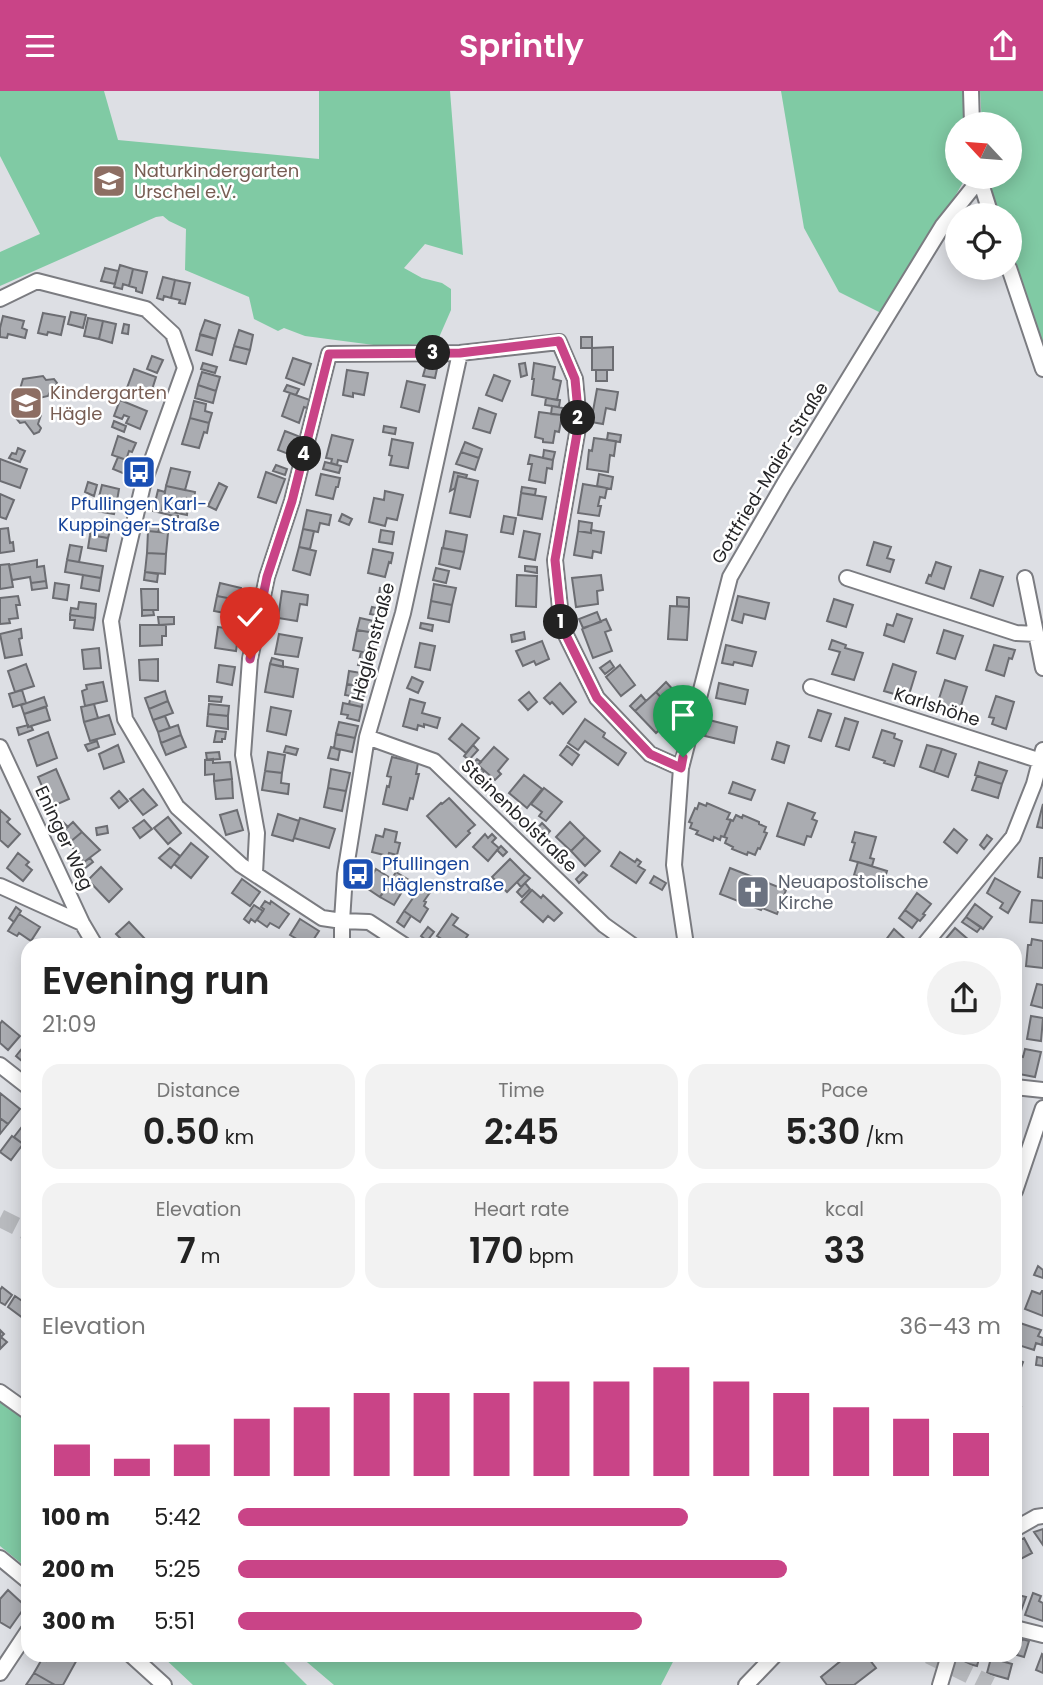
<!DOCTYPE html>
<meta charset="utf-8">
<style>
:root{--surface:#fff;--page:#f2f2f2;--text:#222;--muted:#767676;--accent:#c94487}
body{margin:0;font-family:Poppins,sans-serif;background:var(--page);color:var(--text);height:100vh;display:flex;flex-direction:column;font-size:26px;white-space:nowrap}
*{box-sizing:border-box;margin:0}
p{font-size:23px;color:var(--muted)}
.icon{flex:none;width:38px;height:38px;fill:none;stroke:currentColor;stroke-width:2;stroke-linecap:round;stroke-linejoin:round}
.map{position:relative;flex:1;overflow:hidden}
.drawer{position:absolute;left:21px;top:847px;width:1001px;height:724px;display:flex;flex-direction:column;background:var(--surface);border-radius:21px;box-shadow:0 4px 18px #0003}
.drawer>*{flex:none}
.needle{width:46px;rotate:296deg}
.controls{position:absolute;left:945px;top:21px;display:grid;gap:14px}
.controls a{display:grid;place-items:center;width:77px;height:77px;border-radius:50%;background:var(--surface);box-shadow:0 4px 18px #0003;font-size:35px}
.pin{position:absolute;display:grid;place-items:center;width:60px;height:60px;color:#fff;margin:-72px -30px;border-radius:50% 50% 50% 0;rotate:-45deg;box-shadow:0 0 7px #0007}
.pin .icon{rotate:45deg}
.km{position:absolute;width:35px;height:35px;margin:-18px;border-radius:50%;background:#222;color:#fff;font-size:19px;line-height:35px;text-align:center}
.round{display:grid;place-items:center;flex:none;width:74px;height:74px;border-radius:37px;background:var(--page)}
.headline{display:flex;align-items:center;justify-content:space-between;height:119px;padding:0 21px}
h1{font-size:38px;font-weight:600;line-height:52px}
.figures{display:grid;grid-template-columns:repeat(3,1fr);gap:10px;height:119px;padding:7px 21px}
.figures div{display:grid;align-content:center;border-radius:18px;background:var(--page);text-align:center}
.figures b{font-size:35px;font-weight:600}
.figures small{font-size:19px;font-weight:400}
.figures p{font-size:19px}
.chart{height:196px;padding:14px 21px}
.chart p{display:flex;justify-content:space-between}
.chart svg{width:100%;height:126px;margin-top:7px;stroke:var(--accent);stroke-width:6}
ul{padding:0 21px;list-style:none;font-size:23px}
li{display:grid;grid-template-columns:112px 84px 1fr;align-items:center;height:52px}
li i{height:18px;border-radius:9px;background:var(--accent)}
header{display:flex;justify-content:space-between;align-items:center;height:91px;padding:0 21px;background:var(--accent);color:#fff;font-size:32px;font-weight:600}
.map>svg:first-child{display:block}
</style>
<header><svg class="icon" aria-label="menu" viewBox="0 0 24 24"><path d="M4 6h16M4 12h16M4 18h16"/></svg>Sprintly<svg class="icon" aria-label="share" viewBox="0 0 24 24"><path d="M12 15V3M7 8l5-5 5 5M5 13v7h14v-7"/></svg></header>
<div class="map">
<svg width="1043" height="1594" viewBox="0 0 1043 1594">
<rect width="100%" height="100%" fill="#dddfe4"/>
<path fill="#80caa4" d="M0 0H104L118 49 319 68V0H450L463 164 425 153 404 177 422 187 442 192 451 198V219L437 251 389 256 305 245 284 237 278 240 254 228 249 206 185 179 186 138 169 130 163 125 156 126 0 195V161L40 143 0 65Z
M781 0H964L966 33H957V86H966L887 225 839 201 804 137Z
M980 0H1043V258L1010 162V124H997L985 86H1010V33H982Z
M0 1301 28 1321V1478L0 1455Z
M162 1565H278L307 1594H193Z
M301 1565 676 1564V1565L661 1594H334L301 1566Z"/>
<path fill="#aaacb1" stroke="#6c6d72" stroke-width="2" d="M120 174 133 178 129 195 123 193 122 198 114 196Z
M105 177 118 180 115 193 101 190Z
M133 178 147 181 142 202 136 200V197L129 195Z
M163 186 175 189 171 207 164 205 163 209 157 207Z
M175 189 190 192 185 213 179 212 180 209 171 207Z
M71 221 86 224 83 237 68 233Z
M43 222 65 226 61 244 48 241 47 244 38 242Z
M3 225 24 230 22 237 27 239 25 247 8 243 7 247 0 246V237Z
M88 227 103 230 99 248 84 245Z
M205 229 220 234 216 248 200 243Z
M103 230 116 233 112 252 99 248Z
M124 233 129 234 128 243 122 242Z
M239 239 253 244 250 259 234 255Z
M200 244 216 248 212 264 196 259Z
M581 246H592V257H581Z
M234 255 250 259 246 273 230 269Z
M613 256V279H592V257Z
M152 265 163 269 157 282 147 278Z
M293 267 311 273 304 294 286 287Z
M427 271 438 273 435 287 423 285Z
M203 272 217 276 215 282 201 278Z
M525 272 527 284 521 286 519 273Z
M534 272 555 276 553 288 561 290 557 309 532 304 534 288H532Z
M134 278 156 286 150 305 127 297Z
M347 279 368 282 364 304 353 302V306L343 304Z
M596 279H607V290H596Z
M202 281 220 286 216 300 198 294Z
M494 284 510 290 502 310 486 304Z
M43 285 46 289 54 288 57 292 55 297 51 299 48 305 39 307 36 316 41 324 38 333 41 337 39 341 34 343 25 331 20 332 11 321 16 307 13 303 15 298H20L23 288Z
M407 290 425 294 419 321 401 316Z
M198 294 216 300 213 312 195 307Z
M287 294 299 298 296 304 284 300Z
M597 298 618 301 615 319 606 317 603 333 591 331Z
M290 302 310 309 307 317 304 316 299 332 282 325Z
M546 307 560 309 559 316 545 314Z
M120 309 147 320 140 338 126 332 129 326 124 324 122 328 114 325Z
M194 310 206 313 205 320 212 322 209 332 190 327Z
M552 315 563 317 562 324 551 323Z
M479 317 496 323 490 342 473 337Z
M539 321 562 324 559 341 555 340 553 352 543 351V348L535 346Z
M190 327 209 332 207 342 204 341 199 357 182 353Z
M114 330 126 335 124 341 112 336Z
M384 335 396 337 395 343 383 341Z
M285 340 298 345 291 364 278 359Z
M608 342 621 344 620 351 607 349Z
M332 344 353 349 347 371 338 369 337 374 331 372 332 368 326 367Z
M118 345 136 352 132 361 129 360 126 369 112 364Z
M594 347 616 350 614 365 610 364 608 381 587 378 589 359 592 360Z
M392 348 413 352 408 377 390 374 392 365 389 364Z
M465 351 482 358 479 367 461 361Z
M18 357 25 360 20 371 9 367 12 362 16 363Z
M544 359 555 361 553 369 543 367Z
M461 361 479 367 475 379 456 373Z
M530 364 553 369 552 378 547 377 545 392 529 389 532 373H528Z
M118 366 130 370 125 383 113 378Z
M0 368 27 378 20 397 0 390Z
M325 371 341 375 339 382 323 378Z
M276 374 287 378 285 384 273 380Z
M171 377 190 381 185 399 166 395Z
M266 381 285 388 276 412 258 406Z
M454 381 467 384 466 387 458 385 455 397 450 400Z
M321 383 340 387 338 396H336L333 408 316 404Z
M599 383 613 386 611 398 597 395Z
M458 385 478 390 470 426 450 422Z
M88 391 97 394 94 405 85 401Z
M219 392 227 396 216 419 208 415Z
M583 393 607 397 605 407 600 406 598 415H601L599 425 578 422Z
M102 394 119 398 117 410 99 406Z
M166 395 195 401 194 409 187 407 186 415H188L187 424 162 419Z
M522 396 536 398 535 404 521 402Z
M158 399 165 401 162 419 178 422V426L153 420Z
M385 400 403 404 397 429 387 427 385 435 369 431 374 407 384 409Z
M521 402 546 406 542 428 518 424Z
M0 403 14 409 6 428 0 426Z
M99 406 117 410 114 423 96 420Z
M307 419 331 424 329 434 320 432 318 441 303 438Z
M342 423 352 428 349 434 339 430Z
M504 425 516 427 513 443 501 441Z
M579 430 592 432 591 442 578 440Z
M151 431 161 434 158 441 148 440Z
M93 432 111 436 108 447 90 444Z
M8 437 10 452 13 451 14 460 0 462V438Z
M303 438 314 440 310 458 299 456Z
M381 439 394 441 392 453 379 451Z
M591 439 604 441 601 462 593 460 592 467 574 464 578 440 591 442Z
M148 440 168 442 166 463 147 462Z
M446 440 467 444 464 461 443 457Z
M524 440 540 443 535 469 519 466Z
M90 444 108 447 106 460 88 457Z
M874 451 891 456 887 467 894 469 890 481 867 474Z
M70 454 82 456 79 471 67 469Z
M299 456 316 460 310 484 293 479Z
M442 457 464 461 460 478 439 473Z
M373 458 393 462 391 472 389 471 385 486 368 482Z
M147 462 166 463 165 483 145 481Z
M37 469V476L44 475 46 490 31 492 30 486 12 489 9 474Z
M67 469 103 475 101 487 65 481Z
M936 471 951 476 944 498 926 492 929 484 931 485Z
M9 473 13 496 0 498V474Z
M525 475 537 476V482L525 480Z
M436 477 449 480 446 492 433 489Z
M980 479 1003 486 993 515 971 507Z
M145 481 158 483 157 491 144 489Z
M83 484 101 487 99 500 81 497Z
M517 484 537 485 536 516 516 515Z
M601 484 603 499 597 500 598 513 576 516 572 487Z
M46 490 47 497 32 499 31 492Z
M55 492 69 494 67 509 53 507Z
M220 492 241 497 238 509 217 505Z
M434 493 456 497 452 514 431 510Z
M380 497 390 499 388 512 378 510Z
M141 498H158V519H142Z
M282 500 308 504 307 514 300 513 297 530 278 527Z
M18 505 20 514H16L18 527 9 528 10 532 0 533V507Z
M217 505 238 509 235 524 214 520Z
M738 505 769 512 765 528 744 523 742 532 732 529Z
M677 506 689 507V516L677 515Z
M834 508 853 514 846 536 827 530Z
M431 510 452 514 449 531 428 527Z
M79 511 96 513 95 527 70 524 71 517 78 518Z
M670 515 689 516 687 549 668 548Z
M372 516 382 518 380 525 370 523Z
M142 519H153L154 524 142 525Z
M597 521 601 531 583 537 579 528Z
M897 523 912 528 904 551 884 544 887 533 893 535Z
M70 524 95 527 93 539 74 537 75 529H70Z
M158 526H174V533L159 534Z
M360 527 378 531 375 542 357 539Z
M606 528 611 539 605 541 612 560 593 567 582 538Z
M227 529 240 531 239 537 226 534Z
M421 532 433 534 432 540 420 537Z
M140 534H166V545H162V554L140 555Z
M218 536 239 539 236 560 215 557Z
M21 538 22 547 19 548 22 564 5 567 0 543Z
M357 539 375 542 371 563 353 559Z
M944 539 963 545 955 568 937 562Z
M524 541 525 548 512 551 511 544Z
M279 543 302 547 298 566 275 563Z
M832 549 846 554 845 557 863 562 854 589 832 583 840 561 829 558Z
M542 550 549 568 536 574 534 570 523 575 516 560Z
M420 552 435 555 430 579 415 576Z
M726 554 756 561 752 575 734 571 733 574 722 572Z
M994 554 1015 559 1012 568 1009 567 1004 585 986 579Z
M99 557 101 577 84 578 82 559Z
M361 561 371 563 369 576 358 574Z
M272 567 283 570V576L270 573Z
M158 568V590L140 589 139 569Z
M610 570 614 576 605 583 600 577Z
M26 573 34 595 15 601 8 580Z
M270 573 298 578 293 606 265 601Z
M893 573 916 581 908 607 884 600Z
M219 574 235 576 232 594 217 591Z
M620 574 635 594 621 605 606 586Z
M349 580 367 583 365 596 347 593Z
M412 586 423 591 418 602 407 597Z
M945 589 967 596 960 618 952 615 950 621 936 617Z
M103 591 107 610 85 615 82 600 87 598 86 594Z
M666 591 676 602 666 612 656 601Z
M560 592 576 611 563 623 552 611 550 613 544 607Z
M719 592 748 599 745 613 716 607Z
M347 593 365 596 362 616 349 613 351 605 345 604Z
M22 599 26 612 13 616 9 603Z
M165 600 168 610 149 618 145 607Z
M529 601 537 611 528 619 519 609Z
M656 601 666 612 657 620 668 631 656 642 635 620Z
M641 604 646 610 635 620 630 615Z
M209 605 222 606 221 611 209 610Z
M996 605 1014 611 1006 638 992 633 994 627 989 626Z
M44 606 47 615 24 623 21 614Z
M410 608 425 612 422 622 440 627 437 637 424 633V636L418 634 417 639 403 635Z
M168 610 173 622 153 629 149 618Z
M343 612 362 616 359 630 347 627 348 624 341 623Z
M94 613 98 627 84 631 81 616Z
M209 613 229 615 228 625 208 623Z
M46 616 50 629 28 636 24 623Z
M271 616 291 620 286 644 267 640Z
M818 619 831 623 821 650 809 646Z
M208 623 228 625V638L207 635Z
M109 624 115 643 90 650 84 631Z
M165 625 170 637 158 641 153 629Z
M845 627 858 631 849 659 836 655Z
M585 628 605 642 603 646 626 662 618 674 585 650 578 659 568 652Z
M709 629 737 636 734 652 705 645Z
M339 631 358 635 355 647 336 643Z
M462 633 479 647 466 662 449 648Z
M28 634V636L31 635 33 639 19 644 17 637Z
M178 634 181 644 161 652 158 641Z
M882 639 895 643 894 647 902 650 894 675 884 672 885 670 873 666Z
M216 640 226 641 225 648H222V651H214Z
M48 641 57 667 37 675 28 649Z
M336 643 355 647 352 661 334 657Z
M181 644 186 656 166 664 161 652Z
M97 650 99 656 88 660 85 654Z
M777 651 789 655 784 672 772 668Z
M118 654 124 671 104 678 99 663Z
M473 654 478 659 469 669 464 665Z
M927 654 942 658 934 681 920 676Z
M286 655 298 658 296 664 284 661Z
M567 655 579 664 572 674 560 664Z
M331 656 340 659 338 669 328 667Z
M494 656 508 668 498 680 501 683 495 689 478 674Z
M942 658 956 663 948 686 934 681Z
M219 661 220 668 207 669 206 662Z
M268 661 285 664 282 682 265 680Z
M392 666 418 672 416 683H419L413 708 410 707 407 719 383 713 387 695 389 696 391 686 387 685Z
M213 668V672L230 671 232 688 214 690V683L205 684V669Z
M477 668 481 671 478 674 484 680 478 688 467 679Z
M979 671 1007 680 1002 693 975 684Z
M56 678 69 708 51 716 38 686Z
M331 678 350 682 346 700 328 697Z
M265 680 282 682 281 692 289 693 288 703 262 699Z
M524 684 542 698 527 717 509 702Z
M977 685 1002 693 998 707 972 699Z
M232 688 233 707 216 708 214 690Z
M733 691 755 699 751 709 729 702Z
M328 697 346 700 342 720 324 716Z
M544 697 562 711 546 730 539 725 542 721 531 713Z
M143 698 157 714 143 724 130 708Z
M119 700 128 710 119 717 111 707Z
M449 707 475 734 468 740 470 742 456 756 427 725 441 712 442 713Z
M699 712 706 715 707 712 730 722 727 728 731 729 724 746 721 745 720 749 714 746 713 750 696 743 698 740 690 737 692 732 689 731 695 717 697 718Z
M788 712 815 722 812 728 817 730 811 746 807 745 804 754 777 745Z
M1043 713V737L1037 736Z
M0 719 10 728 7 731 20 743 8 756 0 749Z
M237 719 243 739 226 744 220 724Z
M278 723 299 730 293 750 272 744Z
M736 724 742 727 743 724 759 731V733L766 736 764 741 767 742 760 758 758 757 755 764 748 761 747 764 732 758 733 756 725 752 727 747 724 746 731 729 733 730Z
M168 726 181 742 168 753 154 737Z
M300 727 335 738 329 757 294 747Z
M144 729 152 738 140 747 133 737Z
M63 731 68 736 60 743 55 738Z
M73 731 82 741 69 752 60 743Z
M570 731 585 746 571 760 556 746Z
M542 732 550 740 542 749 534 741Z
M107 735 108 742 97 744 96 737Z
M385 738 397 741 395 751 400 752 397 764 389 762 388 765 372 761 376 744 383 746Z
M954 738 967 749 957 762 944 751Z
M82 741 100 759 84 771 69 752Z
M855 741 876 746 870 767 874 768 872 775 850 769 855 752 852 751Z
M485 743 488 747 492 743 496 747 492 751 499 757 488 770 473 756Z
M987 744 992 748 984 758 980 754Z
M585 746 600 760 585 775 571 760Z
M191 752 208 766 191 787 174 773Z
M501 755 507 761 503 765 497 759Z
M170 757 180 765 171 777 159 767Z
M620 761 635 771 637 768 641 771 638 775 645 779 636 792 611 775Z
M18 762 29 771 26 774 32 779 23 790 7 777Z
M77 762 84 771 90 767 93 771 80 781 70 767Z
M1040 767H1043V787L1038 786Z
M510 768 525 783 507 801 492 786Z
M858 771 887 780 883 793 854 784Z
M101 776 122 798 109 811 88 789Z
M730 777 786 799 777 823 762 817 761 819 720 803Z
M376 778 392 788 380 806 365 796Z
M396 781 409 789 394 814 380 806Z
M583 781 587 784 579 792 576 788Z
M525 783 530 787 521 796 517 791Z
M654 785 666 792 662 799 650 792Z
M995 787 1020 801 1008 822 1000 817 1003 812 987 802Z
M242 788 260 801 250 815 232 802Z
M525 792 530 798 522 806 517 801Z
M422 794 431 800 424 810 426 811 424 815 428 818 420 831 404 820Z
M532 799 541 807 543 804 562 822 554 830 548 825 543 831 521 811Z
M917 802 931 813 923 823 925 824 920 830 905 819Z
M1032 809 1043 810V832L1030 831Z
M265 810 270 813 271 810 289 823 279 837 270 832 267 836 257 829 264 818 261 816Z
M975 813 992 826 983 838 966 826Z
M254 814 263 820 255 831 251 828 249 832 244 828Z
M16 816 21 820 14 831 9 827Z
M905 819 918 829 912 837 899 827Z
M404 820 411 825 404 836 397 831Z
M19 823 40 836 31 850 19 842 17 845 8 840Z
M452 823 458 827 453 834 468 844 461 854H451L437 845Z
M966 826 981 836 977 841 962 831Z
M300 828 319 840 310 854H307L290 844Z
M129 831 146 849 141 854H127L116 843Z
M428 836 434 841 427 850 421 845Z
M955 837 970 850 967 854H950L944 850Z
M894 838 906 849 902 854H882Z
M1032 848 1043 850V877L1026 875 1028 854H1031Z
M1037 893 1043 894V917L1031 914Z
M1031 925 1043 927 1041 950 1027 948Z
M2 930 20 945 8 959 0 952V933Z
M28 950V975L16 965Z
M1025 958 1041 961 1035 986 1019 983 1020 979 1016 978 1019 965 1023 966Z
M0 1002 20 1018 8 1033 0 1027Z
M0 1027 8 1033 0 1043Z
M28 1028V1052L25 1050 23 1053 14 1046Z
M12 1045 23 1053 11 1069 0 1061Z
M1038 1175 1043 1179V1187L1034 1184Z
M2 1196 12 1204 5 1214 0 1211V1199Z
M1032 1200 1040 1203 1042 1200H1043V1225L1025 1218Z
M15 1205 28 1214 27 1230 8 1216Z
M1020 1232 1041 1239 1038 1245 1043 1247 1042 1254 1036 1252 1034 1259 1015 1253V1247Z
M0 1239 4 1243 1 1246 7 1251 0 1258Z
M1037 1266 1043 1267V1275L1036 1274Z
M1015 1268 1023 1271 1016 1290H1015Z
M1015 1314 1021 1316 1015 1331Z
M1043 1438V1454L1034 1441Z
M1024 1447 1032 1462 1015 1471V1452Z
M8 1499 22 1512V1520L10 1537 0 1531V1508Z
M1033 1502 1041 1505 1039 1510 1043 1512V1530L1025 1524Z
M1018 1504 1026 1506 1021 1520 1015 1519Z
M1022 1548 1029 1550 1024 1566 1017 1564Z
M1042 1563 1043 1564V1582L1036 1579Z
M50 1564 79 1565 63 1594H55L34 1582 42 1568 46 1570Z
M848 1564H866L876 1577 854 1594H827L821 1586Z
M962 1564H980L977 1575 961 1571Z
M991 1567 1012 1573 1008 1588 987 1582Z
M34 1582 55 1594H26Z"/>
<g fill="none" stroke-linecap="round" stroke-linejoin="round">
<path stroke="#b8babe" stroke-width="18" stroke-dasharray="18 9" stroke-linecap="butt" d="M0 1127 28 1141
M929 1564 991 1594"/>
<defs>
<path id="minor" d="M971 0 972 33
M979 86 991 124
M1009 177 1043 278
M0 208 37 190 146 218 173 243 185 277 143 394 111 530 125 628 177 716 241 774 322 827 342 830 369 831 404 854
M847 487 1016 542 1036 543
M1025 487 1043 577
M811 596 1041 670
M367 646 434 670 604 834 632 854
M0 656 82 832 95 854
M255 782 257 742 243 664 250 568 267 486 292 410 329 263 460 262 559 251 575 288 579 331 555 469 562 536 597 607 650 663 681 677
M0 795 82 832
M342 854V830L345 783 367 646 403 522 460 262
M686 854 674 774 681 677 730 486 784 393 943 134 979 89
M924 854 1013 746 1034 693 1043 659
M0 974 28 996
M1015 996 1043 999
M1015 1100 1043 1017
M0 1301 28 1321
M1015 1438 1036 1426 1043 1425
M0 1467 28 1490
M1015 1537 1043 1544
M131 1564 164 1594
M0 1582 28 1540
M746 1594 775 1564
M940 1594 949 1564"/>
</defs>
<use href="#minor" stroke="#7b7c81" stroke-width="18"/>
<use href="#minor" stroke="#fff" stroke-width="14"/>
</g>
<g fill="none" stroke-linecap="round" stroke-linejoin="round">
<defs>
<path id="route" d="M250 568 267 486 292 410 329 263 460 262 559 250 575 288 579 331 555 469 562 536 597 607 650 663 681 677 683 666"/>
</defs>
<use href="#route" stroke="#fff" stroke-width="14"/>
<use href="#route" stroke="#c94487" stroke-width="9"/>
</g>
<defs>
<symbol id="school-square" viewBox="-11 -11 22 22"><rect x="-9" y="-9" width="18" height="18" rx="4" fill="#8d6e63" stroke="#fff"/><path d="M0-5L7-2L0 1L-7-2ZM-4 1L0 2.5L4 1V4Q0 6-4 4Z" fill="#fff"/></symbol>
<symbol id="bus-square" viewBox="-11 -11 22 22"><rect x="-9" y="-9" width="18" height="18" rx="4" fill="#1a4fb4" stroke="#fff"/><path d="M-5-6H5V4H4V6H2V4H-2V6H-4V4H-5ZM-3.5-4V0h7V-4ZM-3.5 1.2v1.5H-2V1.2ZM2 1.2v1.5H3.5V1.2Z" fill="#fff"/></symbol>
<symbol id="church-square" viewBox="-11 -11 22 22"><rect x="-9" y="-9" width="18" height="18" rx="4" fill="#6b7280" stroke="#fff"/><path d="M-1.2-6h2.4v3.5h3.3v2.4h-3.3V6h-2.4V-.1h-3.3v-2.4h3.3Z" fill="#fff"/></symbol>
</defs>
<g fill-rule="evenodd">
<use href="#school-square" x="90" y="71" width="38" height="38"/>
<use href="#school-square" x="7" y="293" width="38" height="38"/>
<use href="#bus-square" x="120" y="362" width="38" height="38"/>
<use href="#bus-square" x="339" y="764" width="38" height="38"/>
<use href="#church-square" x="734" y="782" width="38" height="38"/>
</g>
<g text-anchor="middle" stroke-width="5" stroke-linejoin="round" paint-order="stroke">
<g font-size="18" fill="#785e54" stroke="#fff" text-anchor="start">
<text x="134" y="86">Naturkindergarten<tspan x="134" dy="21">Urschel e.V.</tspan></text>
<text x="50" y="308">Kindergarten<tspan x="50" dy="21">Hägle</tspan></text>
</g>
<g font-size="18" fill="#252527" stroke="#fff">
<text transform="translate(770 382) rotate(-59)" y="6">Gottfried-Maier-Straße</text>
<text transform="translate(373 551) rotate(-75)" y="6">Häglenstraße</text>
<text transform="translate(937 616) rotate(18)" y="6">Karlshöhe</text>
<text transform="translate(519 725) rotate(44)" y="6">Steinenbolstraße</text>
<text transform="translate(64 747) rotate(65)" y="6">Eninger Weg</text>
</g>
<g font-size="18" fill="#164399" stroke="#fff">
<text x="139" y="419">Pfullingen Karl-<tspan x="139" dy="21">Kuppinger-Straße</tspan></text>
<text x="382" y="779" text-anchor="start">Pfullingen<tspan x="382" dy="21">Häglenstraße</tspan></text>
</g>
<g font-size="18" fill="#5b616d" stroke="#fff" text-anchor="start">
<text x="778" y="797">Neuapostolische<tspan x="778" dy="21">Kirche</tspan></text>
</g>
</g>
</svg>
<div class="controls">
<a><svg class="needle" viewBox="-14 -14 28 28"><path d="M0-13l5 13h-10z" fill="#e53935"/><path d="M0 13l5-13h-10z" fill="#767676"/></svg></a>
<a><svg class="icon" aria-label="locate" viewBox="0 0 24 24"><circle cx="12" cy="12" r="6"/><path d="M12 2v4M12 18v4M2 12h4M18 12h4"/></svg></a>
</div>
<div class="pin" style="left:683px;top:666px;background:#1e9e55"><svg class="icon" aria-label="arrive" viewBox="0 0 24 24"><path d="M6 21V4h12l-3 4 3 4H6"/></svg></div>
<div class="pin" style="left:250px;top:568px;background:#d93025"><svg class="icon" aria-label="check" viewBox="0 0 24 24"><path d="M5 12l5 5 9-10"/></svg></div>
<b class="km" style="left:561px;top:531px">1</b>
<b class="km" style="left:578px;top:327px">2</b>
<b class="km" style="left:433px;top:262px">3</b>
<b class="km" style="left:304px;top:363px">4</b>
<section class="drawer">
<div class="headline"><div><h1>Evening run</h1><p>21:09</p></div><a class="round"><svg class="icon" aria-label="share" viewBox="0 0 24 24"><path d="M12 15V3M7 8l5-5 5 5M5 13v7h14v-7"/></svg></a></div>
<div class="figures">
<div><p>Distance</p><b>0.50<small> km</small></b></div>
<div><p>Time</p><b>2:45</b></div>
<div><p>Pace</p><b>5:30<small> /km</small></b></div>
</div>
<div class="figures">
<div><p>Elevation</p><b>7<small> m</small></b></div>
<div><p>Heart rate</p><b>170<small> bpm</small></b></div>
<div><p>kcal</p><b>33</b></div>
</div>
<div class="chart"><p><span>Elevation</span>36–43 m</p>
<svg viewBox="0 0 160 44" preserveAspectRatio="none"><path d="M5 44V33M15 44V38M25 44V33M35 44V24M45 44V20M55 44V15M65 44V15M75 44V15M85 44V11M95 44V11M105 44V6M115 44V11M125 44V15M135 44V20M145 44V24M155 44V29"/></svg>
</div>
<ul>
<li><b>100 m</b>5:42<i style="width:59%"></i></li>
<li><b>200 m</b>5:25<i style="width:72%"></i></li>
<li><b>300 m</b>5:51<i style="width:53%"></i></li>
</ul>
</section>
</div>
